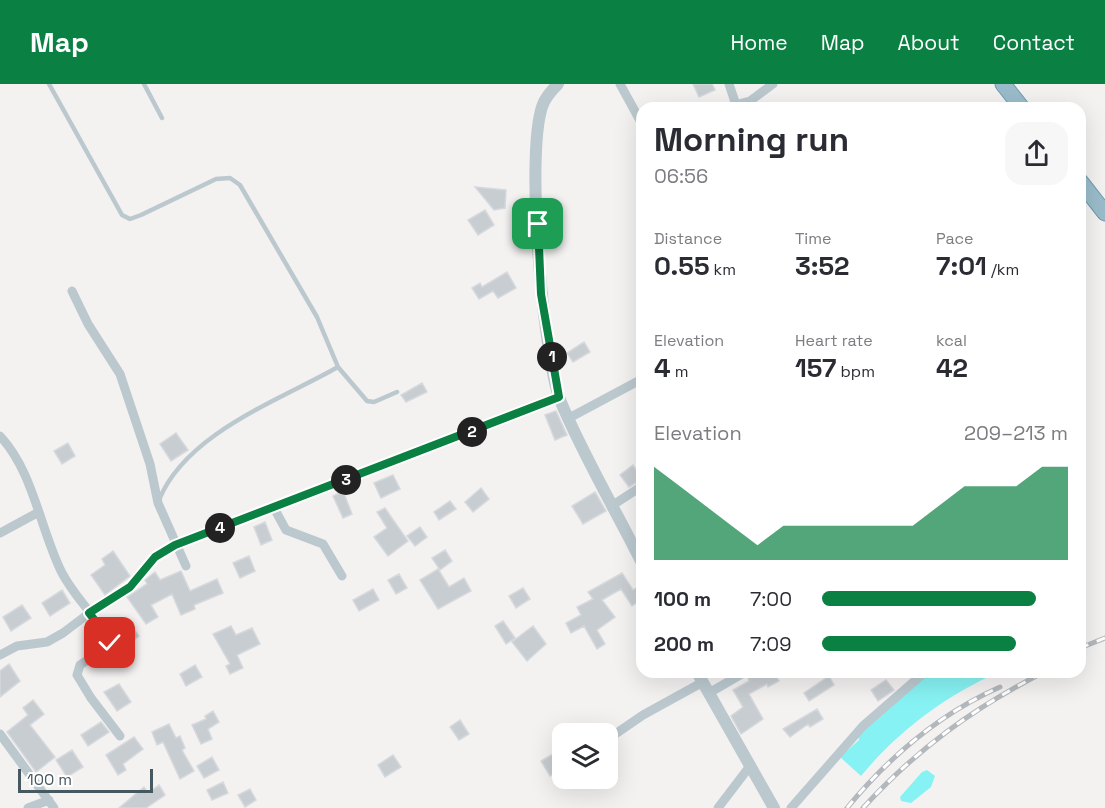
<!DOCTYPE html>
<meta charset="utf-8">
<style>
:root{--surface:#fff;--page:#f7f7f7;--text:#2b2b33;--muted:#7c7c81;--accent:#0b8043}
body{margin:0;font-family:"Space Grotesk",sans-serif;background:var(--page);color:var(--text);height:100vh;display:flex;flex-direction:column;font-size:22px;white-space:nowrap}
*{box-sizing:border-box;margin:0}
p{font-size:20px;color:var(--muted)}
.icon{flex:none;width:33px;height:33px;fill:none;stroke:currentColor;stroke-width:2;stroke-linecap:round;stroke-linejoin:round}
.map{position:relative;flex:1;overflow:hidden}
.sheet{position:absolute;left:636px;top:18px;width:450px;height:576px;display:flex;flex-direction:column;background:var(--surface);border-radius:18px;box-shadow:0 6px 24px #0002}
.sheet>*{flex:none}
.buttons{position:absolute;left:552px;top:639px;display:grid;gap:12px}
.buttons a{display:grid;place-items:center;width:66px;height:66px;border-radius:12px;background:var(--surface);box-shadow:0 6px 24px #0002;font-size:30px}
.scale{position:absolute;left:18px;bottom:15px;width:135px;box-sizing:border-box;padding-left:6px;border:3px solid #475960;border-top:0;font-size:16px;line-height:21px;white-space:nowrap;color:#475960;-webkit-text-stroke:4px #fff;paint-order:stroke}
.pin{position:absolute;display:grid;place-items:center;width:51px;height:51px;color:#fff;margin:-26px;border-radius:12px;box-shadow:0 3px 9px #0006}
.km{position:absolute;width:30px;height:30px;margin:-15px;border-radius:50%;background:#222;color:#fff;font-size:16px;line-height:30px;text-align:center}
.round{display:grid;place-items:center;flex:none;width:63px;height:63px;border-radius:18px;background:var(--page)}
.headline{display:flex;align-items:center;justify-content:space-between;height:102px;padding:0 18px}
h1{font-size:33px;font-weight:700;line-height:45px}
.metrics{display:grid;grid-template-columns:repeat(3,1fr);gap:9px;height:102px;padding:6px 18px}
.metrics div{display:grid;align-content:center}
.metrics b{font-size:26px;font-weight:700}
.metrics small{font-size:16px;font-weight:400}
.metrics p{font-size:16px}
.chart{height:168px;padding:12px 18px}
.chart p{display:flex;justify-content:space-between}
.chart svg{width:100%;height:108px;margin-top:6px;fill:var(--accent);opacity:.7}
ul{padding:0 18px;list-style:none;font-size:20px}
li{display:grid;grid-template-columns:96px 72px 1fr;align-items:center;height:45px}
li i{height:15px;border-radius:8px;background:var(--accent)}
header{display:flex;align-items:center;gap:36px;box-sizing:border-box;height:84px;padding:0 30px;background:var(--accent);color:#fff}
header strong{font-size:28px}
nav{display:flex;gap:33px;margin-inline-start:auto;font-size:21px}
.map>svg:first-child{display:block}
</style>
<header>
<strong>Map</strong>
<nav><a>Home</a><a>Map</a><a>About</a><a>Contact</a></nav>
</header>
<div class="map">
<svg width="1105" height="724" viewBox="0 0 1105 724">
<rect width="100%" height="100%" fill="#f4f1f1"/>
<path fill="#87f2f3" d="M932 588H999C945 612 898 647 861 692L840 673 859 656 858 647Z
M927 686 935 692 931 703 911 719 901 717 900 713 922 688Z"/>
<path fill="#c8cdd1" stroke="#d5d9dd" stroke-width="1.5" d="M693 0H712L715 6 699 13Z
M475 103 506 106 505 124 494 126Z
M485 126 494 141 478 151 468 136Z
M507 188 516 204 498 214 493 207 479 215 472 204 480 199 482 203Z
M584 258 590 268 573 278 567 269Z
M422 299 427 308 406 318 401 311Z
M556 327 567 351 555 356 545 331Z
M176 349 188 366 171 377 160 360Z
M68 359 75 372 62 380 54 367Z
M633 381 642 395 629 403 620 391Z
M393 391 400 405 381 414 374 399Z
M481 404 489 415 473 428 465 418Z
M343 407 352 430 343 434 333 412Z
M595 408 606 427 583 440 572 422Z
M450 417 456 425 439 436 434 428Z
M385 424 408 457 388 472 374 453 387 444 377 428Z
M265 438 272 456 261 461 254 443Z
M420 443 427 453 415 462 407 452Z
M445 466 452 477 440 486 432 474Z
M113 467 130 492 105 511 91 491 105 481 102 475Z
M249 472 255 487 240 494 233 479Z
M438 485 449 503 464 494 471 507 438 525 420 496Z
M181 487 190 507 217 495 223 509 194 521 195 525 181 531 172 510 151 521 158 533 146 540 127 513 147 500 145 496 155 488 160 496Z
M622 489 633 506 639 502 642 515 632 522 621 505 602 516 615 533 597 546 605 560 597 565 584 542 571 549 566 539 581 531 577 523 593 515 588 508Z
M399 490 407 504 396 510 388 496Z
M523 504 530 515 516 524 509 512Z
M373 505 379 516 359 527 353 516Z
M62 506 70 519 50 532 42 519Z
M22 521 31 534 11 547 3 533Z
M503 537 515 554 506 560 495 542Z
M231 542 236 551 252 544 260 560 237 571 243 584 230 590 226 582 230 580 213 550Z
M533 542 546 560 527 577 512 558Z
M132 543 139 552 122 564 116 554Z
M9 580 20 597 0 613V587Z
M195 581 202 593 186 602 180 590Z
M756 588H774L779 597 768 603 767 600 749 610 763 635 741 650 731 632 743 623 733 606 749 597 748 594Z
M829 592 834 601 809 617 804 609Z
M886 596 894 606 878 617 871 606Z
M119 600 131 618 117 627 104 608Z
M33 616 44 630 30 641 55 673 36 688 7 648 28 631 23 624Z
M817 625 823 635 810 643 808 640 790 653 783 645Z
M213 627 219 638 208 645 212 655 201 660 192 641 206 635 205 632Z
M460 636 469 650 459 656 450 643Z
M101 638 109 648 88 662 81 651Z
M169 640 176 654 180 652 185 664 182 666 194 687 180 695 163 658 157 661 152 648Z
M134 653 143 665 123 680 126 686 118 691 106 671Z
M72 666 83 683 67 693 56 676Z
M553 670 562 685 550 692 541 677Z
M393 671 401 683 385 693 378 681Z
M212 673 219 686 204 694 197 682Z
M223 698 228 709 212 716 207 706Z
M159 701 165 711 146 724H119L144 703 148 709Z
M250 705 256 716 245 723 238 711Z"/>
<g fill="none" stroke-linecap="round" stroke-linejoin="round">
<defs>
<path id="trunk" d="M1003 0 1022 24
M1080 97 1105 129"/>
</defs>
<use href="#trunk" stroke="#709baf" stroke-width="17"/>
<path stroke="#bbc9cf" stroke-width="4.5" d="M49 0 122 131 130 135 141 131 216 95 230 94 240 101 317 233 338 283C280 316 186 349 159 416
M144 0 162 34
M338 283 367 317 374 318 397 308"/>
<path stroke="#bbc9cf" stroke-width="9" d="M620 0 642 40
M729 0 737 24
M723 24 750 17 773 0
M72 207 88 240 120 290 150 380 158 419 186 482
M569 334 642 295
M0 352C33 387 40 444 61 487 74 513 95 531 110 556L108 562 80 581 77 591 91 614 120 652
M613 421 642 402
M274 424 286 446 323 460 342 492
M0 449 37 429
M0 571 17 562 47 558 63 549 92 527 130 503 155 473 175 461 559 313
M709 609 745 588
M0 650 54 724
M608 655 643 631 703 598
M28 724 49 716
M718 724 750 682
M791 724 863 642 925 588"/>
<path stroke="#bbc9cf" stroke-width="12" d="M558 0C553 5 547 12 544 18 524 59 543 271 560 316 583 371 615 425 642 479
M697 588 774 724"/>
<use href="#trunk" stroke="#9abcca" stroke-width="15"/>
<defs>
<path id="rail" d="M1080 564 1105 554
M847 724C889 673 939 630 1000 603
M863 724C917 665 972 625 1044 588"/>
</defs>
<use href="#rail" stroke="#b3b8bc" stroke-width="5"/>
<use href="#rail" stroke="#fff" stroke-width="3" stroke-dasharray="9" stroke-linecap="butt"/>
</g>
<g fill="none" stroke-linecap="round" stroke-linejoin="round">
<defs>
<path id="route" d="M110 559 106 550 89 529 130 503 155 473 175 461 559 313 541 210 538 140"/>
</defs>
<use href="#route" stroke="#fff" stroke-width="12"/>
<use href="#route" stroke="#0b8043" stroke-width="8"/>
</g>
</svg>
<div class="buttons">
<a><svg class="icon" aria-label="layers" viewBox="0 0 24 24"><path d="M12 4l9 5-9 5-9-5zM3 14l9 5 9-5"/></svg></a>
</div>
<div class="scale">100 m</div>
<div class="pin" style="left:538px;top:140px;background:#1e9e55"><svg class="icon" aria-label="arrive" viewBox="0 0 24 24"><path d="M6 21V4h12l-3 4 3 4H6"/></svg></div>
<div class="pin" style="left:110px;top:559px;background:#d93025"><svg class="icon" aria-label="check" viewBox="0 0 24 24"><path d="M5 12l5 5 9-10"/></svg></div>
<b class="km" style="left:552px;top:273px">1</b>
<b class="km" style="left:472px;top:348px">2</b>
<b class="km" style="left:346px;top:396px">3</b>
<b class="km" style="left:220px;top:444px">4</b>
<section class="sheet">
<div class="headline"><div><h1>Morning run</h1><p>06:56</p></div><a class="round"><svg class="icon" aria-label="share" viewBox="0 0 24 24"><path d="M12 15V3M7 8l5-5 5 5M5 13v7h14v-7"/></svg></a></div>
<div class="metrics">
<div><p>Distance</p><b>0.55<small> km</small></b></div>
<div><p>Time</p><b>3:52</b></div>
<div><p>Pace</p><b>7:01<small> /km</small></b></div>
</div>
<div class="metrics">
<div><p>Elevation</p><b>4<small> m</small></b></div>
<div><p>Heart rate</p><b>157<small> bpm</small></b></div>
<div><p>kcal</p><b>42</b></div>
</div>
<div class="chart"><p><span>Elevation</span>209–213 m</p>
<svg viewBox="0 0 160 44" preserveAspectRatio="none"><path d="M0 44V6L10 14L20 22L30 30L40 38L50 30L60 30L70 30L80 30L90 30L100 30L110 22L120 14L130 14L140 14L150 6L160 6V44z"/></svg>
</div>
<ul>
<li><b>100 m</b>7:00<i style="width:87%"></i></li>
<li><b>200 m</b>7:09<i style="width:79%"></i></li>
</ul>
</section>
</div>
